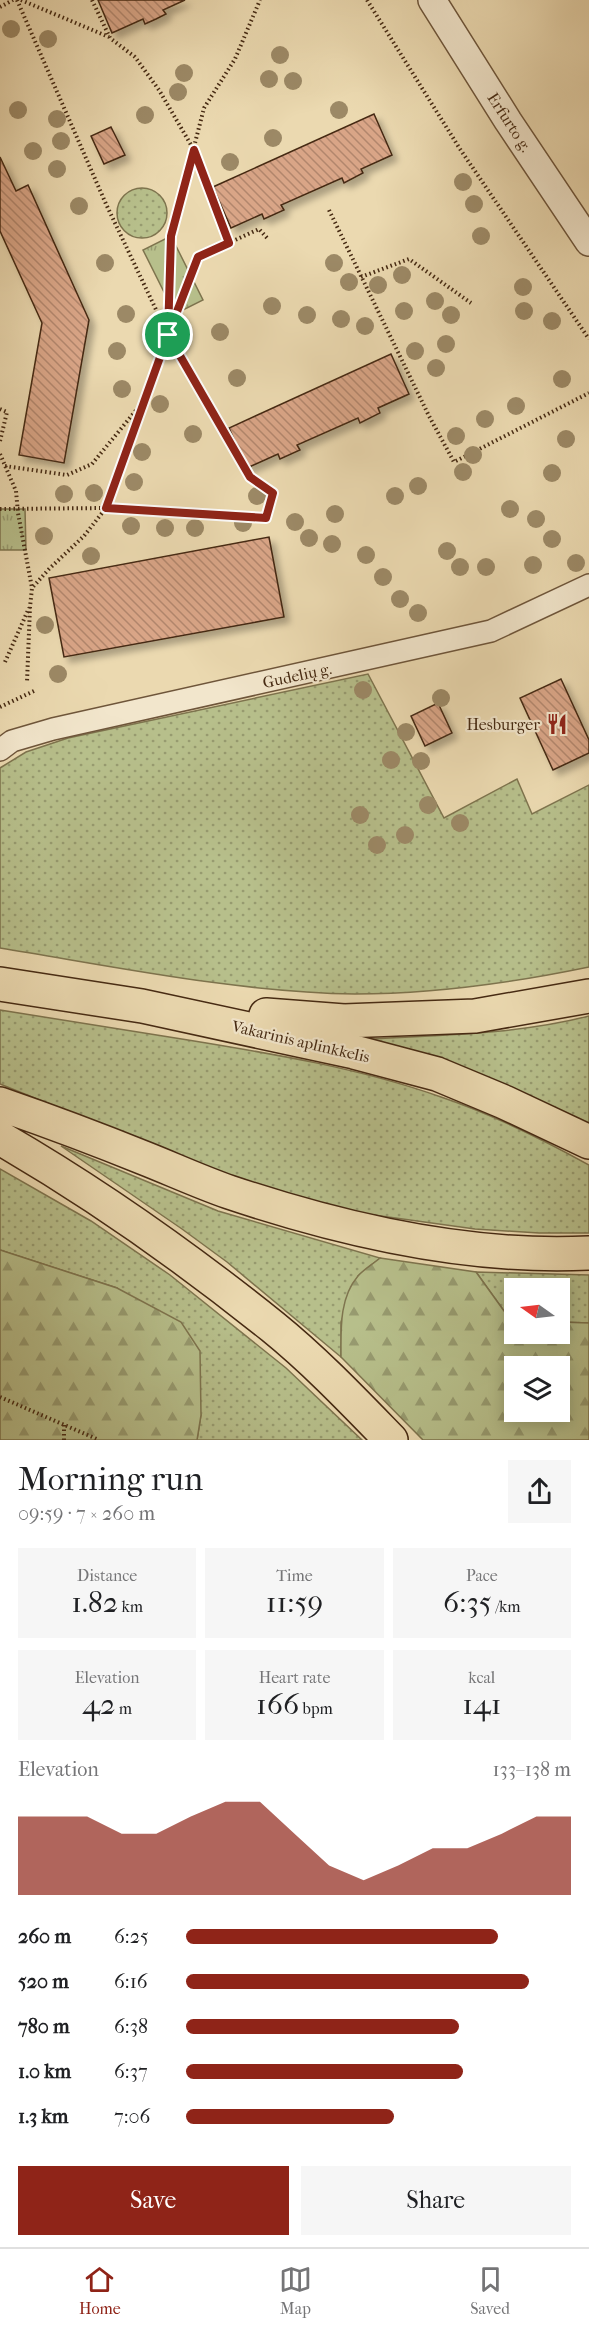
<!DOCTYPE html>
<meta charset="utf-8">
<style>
:root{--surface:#fff;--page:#f6f6f6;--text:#202124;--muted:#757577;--line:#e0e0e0;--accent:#8f2418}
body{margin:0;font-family:"IM FELL French Canon",serif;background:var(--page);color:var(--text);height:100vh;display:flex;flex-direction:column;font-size:22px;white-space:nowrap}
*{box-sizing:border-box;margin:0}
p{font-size:20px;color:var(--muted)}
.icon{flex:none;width:33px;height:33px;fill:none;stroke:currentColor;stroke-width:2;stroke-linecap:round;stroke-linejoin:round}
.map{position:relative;height:1440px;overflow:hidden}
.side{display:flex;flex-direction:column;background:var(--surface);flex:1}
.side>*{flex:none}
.needle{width:39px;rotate:284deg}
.tools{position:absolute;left:504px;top:1278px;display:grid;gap:12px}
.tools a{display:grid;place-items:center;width:66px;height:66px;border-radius:0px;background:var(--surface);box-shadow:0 3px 15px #0003;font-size:30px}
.pin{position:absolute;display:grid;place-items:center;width:51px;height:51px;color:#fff;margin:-26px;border:3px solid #fff;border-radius:50%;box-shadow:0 2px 6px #0007}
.round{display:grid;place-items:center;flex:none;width:63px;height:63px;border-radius:0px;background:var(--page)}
.headline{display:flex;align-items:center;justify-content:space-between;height:102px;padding:0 18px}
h1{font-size:33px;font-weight:600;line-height:45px}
.metrics{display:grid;grid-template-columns:repeat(3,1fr);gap:9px;height:102px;padding:6px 18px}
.metrics div{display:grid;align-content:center;border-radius:0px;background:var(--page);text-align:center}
.metrics b{font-size:30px;font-weight:600}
.metrics small{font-size:16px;font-weight:400}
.metrics p{font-size:16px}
.chart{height:168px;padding:12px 18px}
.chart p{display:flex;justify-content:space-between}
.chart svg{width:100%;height:108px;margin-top:6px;fill:var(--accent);opacity:.7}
.action{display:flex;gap:12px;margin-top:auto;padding:12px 18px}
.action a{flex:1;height:69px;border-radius:0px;background:var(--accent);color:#fff;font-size:24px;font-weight:600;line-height:69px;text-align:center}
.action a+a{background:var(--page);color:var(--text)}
ul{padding:0 18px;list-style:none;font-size:20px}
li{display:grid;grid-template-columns:96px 72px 1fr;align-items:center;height:45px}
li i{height:15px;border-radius:8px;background:var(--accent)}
.tab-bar{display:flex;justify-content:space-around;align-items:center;height:84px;border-top:2px solid var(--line);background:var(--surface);font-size:16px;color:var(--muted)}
.tab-bar a{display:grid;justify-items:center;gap:3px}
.tab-bar .on{color:var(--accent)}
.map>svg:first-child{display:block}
</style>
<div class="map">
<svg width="589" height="1440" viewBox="0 0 589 1440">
<defs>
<pattern id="grass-dots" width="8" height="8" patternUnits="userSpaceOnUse" patternTransform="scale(1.5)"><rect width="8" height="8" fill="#b7bf8b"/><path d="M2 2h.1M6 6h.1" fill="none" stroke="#979b70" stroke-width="1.8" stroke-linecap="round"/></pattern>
<pattern id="forest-firs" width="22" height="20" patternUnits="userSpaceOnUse" patternTransform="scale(1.5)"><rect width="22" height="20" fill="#b7bf8b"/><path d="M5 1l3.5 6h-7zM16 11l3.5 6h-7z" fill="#979b70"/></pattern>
<pattern id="park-tufts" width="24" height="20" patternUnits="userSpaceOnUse" patternTransform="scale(1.5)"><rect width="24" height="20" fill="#b7bf8b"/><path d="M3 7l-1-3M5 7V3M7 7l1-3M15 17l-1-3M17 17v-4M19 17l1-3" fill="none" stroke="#979b70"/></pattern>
<pattern id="building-back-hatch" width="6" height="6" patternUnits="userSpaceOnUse" patternTransform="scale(1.5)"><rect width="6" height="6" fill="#d9a587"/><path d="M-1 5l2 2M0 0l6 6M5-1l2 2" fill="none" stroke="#b2866d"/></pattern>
<filter id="shadow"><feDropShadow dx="5.5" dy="5.5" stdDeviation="3" flood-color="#0004"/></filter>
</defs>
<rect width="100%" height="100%" fill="#ebd9b0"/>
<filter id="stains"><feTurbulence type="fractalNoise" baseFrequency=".00333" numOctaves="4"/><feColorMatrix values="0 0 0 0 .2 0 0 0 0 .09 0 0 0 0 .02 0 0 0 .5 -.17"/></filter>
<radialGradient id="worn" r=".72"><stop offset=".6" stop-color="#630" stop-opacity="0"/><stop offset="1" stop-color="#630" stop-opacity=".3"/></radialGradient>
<path fill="url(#grass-dots)" stroke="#7e744e" stroke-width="1.5" d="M117 213a25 25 0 1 1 50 0a25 25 0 1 1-50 0Z
M368 674 444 818 517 779 532 814 589 785V967C512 983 434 994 355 994 236 992 117 967 0 948V768L26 752 68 738Z
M0 1010C63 1020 126 1030 188 1040 274 1054 359 1068 441 1097 492 1114 542 1139 589 1165V1233H539L475 1229 352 1212 247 1184 0 1084Z
M589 1016V1126L445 1063 371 1039C443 1035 519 1034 589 1016Z
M61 1146 218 1211 380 1258 358 1276 341 1322V1357L227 1262 182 1229Z
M0 1169 91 1221 170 1275 286 1368 362 1440H197L201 1415 117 1288 0 1250Z
M476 1272 589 1275V1323L560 1322V1288H514V1319L504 1311Z"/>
<path fill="url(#forest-firs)" stroke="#7e744e" stroke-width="1.5" fill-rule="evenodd" d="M0 1250 117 1288 181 1322 200 1351 201 1415 197 1440H0Z
M380 1258 476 1272 504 1311 514 1319V1334H560V1322L589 1323V1440H423L341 1357C341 1330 339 1298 358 1276 364 1269 373 1264 380 1258ZM514 1366H560V1412H514Z"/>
<path fill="url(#park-tufts)" stroke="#7e744e" stroke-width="1.5" d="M171 236 203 300 175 314 143 250Z
M0 509H25L26 550H0Z"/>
<path fill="url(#building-back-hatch)" stroke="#452912" stroke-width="1.5" filter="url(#shadow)" d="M98 0H185L163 10 166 14 156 19 145 24 143 19 112 33Z
M374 114 392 155 361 169 363 173 344 183 342 178 281 205 284 210 264 219 262 214 231 228 213 187Z
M111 127 125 155 104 164 91 136Z
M0 157 16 191 28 185 89 320 64 463 19 455 42 323 0 231Z
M391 354 409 394 378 408 380 413 360 423 358 418 297 445 300 450 280 459 278 454 247 468 229 428Z
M269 537 284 617 64 657 49 578Z
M561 679 589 740V753L553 770 520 698Z
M438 703 452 733 425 746 411 716Z"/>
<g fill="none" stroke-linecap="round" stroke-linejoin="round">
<defs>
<path id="minor" d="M0 750 12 741 53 729 491 631 589 585"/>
<path id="tertiary" d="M432 0 508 121 589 242"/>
<path id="trunk" d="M0 984 142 1006 354 1052 437 1074 504 1102 589 1142
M266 1015 344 1021 475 1016 589 996
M0 1104C49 1121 97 1139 144 1158 172 1169 200 1182 229 1192 342 1230 469 1259 589 1253
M0 1138C95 1193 187 1258 273 1327 315 1361 353 1401 391 1440"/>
</defs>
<use href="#minor" stroke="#6e553a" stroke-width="24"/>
<use href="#tertiary" stroke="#6e553a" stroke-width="30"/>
<use href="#trunk" stroke="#452912" stroke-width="36"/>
<path stroke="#452912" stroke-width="4" stroke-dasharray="1.5 3" stroke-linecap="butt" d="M17 0 106 204 168 335 106 508 84 536 49 569 32 588 30 607 27 682
M21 0 109 37
M92 0 110 38 135 57 159 90 194 150 229 243
M367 0 460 149 589 339
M0 7 13 0
M329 210 429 416 454 462 589 393
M361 277 409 259 471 303
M170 332 198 257 259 229 268 239
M0 409 7 412 0 441
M0 454 16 491 18 513 32 588
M5 466 67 475 92 464 147 397
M0 509 106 508 266 518 273 493 250 477 168 335 171 236 204 108 235 59 260 0
M5 662 29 608
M0 707 34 691
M0 1397 99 1440
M64 1425V1440"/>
<use href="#minor" stroke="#f2e6cc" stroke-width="21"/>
<use href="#tertiary" stroke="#f2e6cc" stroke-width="27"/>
<use href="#trunk" stroke="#ebd9b0" stroke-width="33"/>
</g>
<g fill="#9c8966">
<circle cx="11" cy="29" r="9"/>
<circle cx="48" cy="39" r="9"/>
<circle cx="280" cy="55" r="9"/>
<circle cx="184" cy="73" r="9"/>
<circle cx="269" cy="79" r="9"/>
<circle cx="293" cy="81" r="9"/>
<circle cx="178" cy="92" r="9"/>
<circle cx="18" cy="110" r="9"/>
<circle cx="339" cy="110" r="9"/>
<circle cx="145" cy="115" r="9"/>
<circle cx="57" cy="119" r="9"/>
<circle cx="273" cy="138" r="9"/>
<circle cx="61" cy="141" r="9"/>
<circle cx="33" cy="151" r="9"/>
<circle cx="230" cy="162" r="9"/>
<circle cx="57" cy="169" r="9"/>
<circle cx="463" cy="182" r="9"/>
<circle cx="474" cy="204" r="9"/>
<circle cx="79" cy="206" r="9"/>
<circle cx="481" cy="236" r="9"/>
<circle cx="105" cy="263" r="9"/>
<circle cx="334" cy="263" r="9"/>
<circle cx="402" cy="275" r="9"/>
<circle cx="349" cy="282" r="9"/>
<circle cx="378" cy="285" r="9"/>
<circle cx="523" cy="287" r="9"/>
<circle cx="435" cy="301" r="9"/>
<circle cx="272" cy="306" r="9"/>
<circle cx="404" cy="311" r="9"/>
<circle cx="524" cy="311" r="9"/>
<circle cx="126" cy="314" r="9"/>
<circle cx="307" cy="315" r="9"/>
<circle cx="451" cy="315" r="9"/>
<circle cx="341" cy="319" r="9"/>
<circle cx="552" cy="321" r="9"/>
<circle cx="365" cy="326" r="9"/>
<circle cx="179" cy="327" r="9"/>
<circle cx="220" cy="332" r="9"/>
<circle cx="154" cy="335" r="9"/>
<circle cx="446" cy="344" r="9"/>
<circle cx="117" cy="351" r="9"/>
<circle cx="415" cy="351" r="9"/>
<circle cx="436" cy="368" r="9"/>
<circle cx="237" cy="378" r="9"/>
<circle cx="562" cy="379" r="9"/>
<circle cx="122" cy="389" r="9"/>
<circle cx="160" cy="404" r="9"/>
<circle cx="516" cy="406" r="9"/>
<circle cx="485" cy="419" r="9"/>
<circle cx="193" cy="434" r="9"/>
<circle cx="456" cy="436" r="9"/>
<circle cx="566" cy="439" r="9"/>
<circle cx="142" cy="452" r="9"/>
<circle cx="473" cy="455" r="9"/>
<circle cx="463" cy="472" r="9"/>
<circle cx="552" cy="473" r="9"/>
<circle cx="134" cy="482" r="9"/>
<circle cx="418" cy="486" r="9"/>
<circle cx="94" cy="493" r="9"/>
<circle cx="64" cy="494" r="9"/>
<circle cx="257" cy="496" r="9"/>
<circle cx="395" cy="496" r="9"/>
<circle cx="510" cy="509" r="9"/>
<circle cx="335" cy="514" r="9"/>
<circle cx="536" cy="519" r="9"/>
<circle cx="295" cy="522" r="9"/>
<circle cx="243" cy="523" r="9"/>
<circle cx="131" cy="526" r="9"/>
<circle cx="165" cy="528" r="9"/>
<circle cx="195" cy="528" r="9"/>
<circle cx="44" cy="536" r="9"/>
<circle cx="309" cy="538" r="9"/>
<circle cx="552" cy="539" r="9"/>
<circle cx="332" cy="544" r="9"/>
<circle cx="447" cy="551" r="9"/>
<circle cx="366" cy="555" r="9"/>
<circle cx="91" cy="556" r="9"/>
<circle cx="576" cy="563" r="9"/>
<circle cx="533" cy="565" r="9"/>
<circle cx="460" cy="567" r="9"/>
<circle cx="486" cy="567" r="9"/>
<circle cx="383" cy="577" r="9"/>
<circle cx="400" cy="599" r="9"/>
<circle cx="418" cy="613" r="9"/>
<circle cx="45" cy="625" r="9"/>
<circle cx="58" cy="674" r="9"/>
<circle cx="363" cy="690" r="9"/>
<circle cx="441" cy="698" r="9"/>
<circle cx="406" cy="732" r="9"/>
<circle cx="391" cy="760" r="9"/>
<circle cx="421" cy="761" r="9"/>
<circle cx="428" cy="805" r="9"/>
<circle cx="360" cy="815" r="9"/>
<circle cx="460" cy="823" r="9"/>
<circle cx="405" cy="835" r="9"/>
<circle cx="377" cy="845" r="9"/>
</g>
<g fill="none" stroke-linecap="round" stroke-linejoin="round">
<defs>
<path id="route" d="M168 335 106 508 266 518 273 493 250 477 168 335 198 257 229 243 194 150 171 236 168 335"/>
</defs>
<use href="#route" stroke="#fff" stroke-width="12"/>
<use href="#route" stroke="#8f2418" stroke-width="8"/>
</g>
<defs>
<symbol id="restaurant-bare" viewBox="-9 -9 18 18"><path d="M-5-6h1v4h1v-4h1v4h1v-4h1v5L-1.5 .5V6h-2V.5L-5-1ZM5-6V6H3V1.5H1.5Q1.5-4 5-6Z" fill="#8f2418" stroke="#f2e6cc" stroke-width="2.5" paint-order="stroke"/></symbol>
</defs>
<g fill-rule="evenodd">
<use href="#restaurant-bare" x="542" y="709" width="30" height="30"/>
</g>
<g text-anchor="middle" stroke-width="4.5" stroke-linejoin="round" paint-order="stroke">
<g font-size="16" fill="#452912" stroke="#f2e6cc">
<text transform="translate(510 122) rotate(57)" y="6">Erfurto g.</text>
<text transform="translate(297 675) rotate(-12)" y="6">Gudelių g.</text>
<text transform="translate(301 1041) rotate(13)" y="6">Vakarinis aplinkkelis</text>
</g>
<g font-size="16" fill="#452912" stroke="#f2e6cc" text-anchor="end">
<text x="540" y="730">Hesburger</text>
</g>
</g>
<rect width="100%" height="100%" filter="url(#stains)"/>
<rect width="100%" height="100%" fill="url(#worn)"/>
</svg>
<div class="tools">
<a><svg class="needle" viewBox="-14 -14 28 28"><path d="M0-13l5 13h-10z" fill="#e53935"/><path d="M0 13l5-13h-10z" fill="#757577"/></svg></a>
<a><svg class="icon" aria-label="layers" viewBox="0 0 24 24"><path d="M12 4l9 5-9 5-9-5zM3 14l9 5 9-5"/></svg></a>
</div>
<div class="pin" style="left:168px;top:335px;background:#1e9e55"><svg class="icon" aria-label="arrive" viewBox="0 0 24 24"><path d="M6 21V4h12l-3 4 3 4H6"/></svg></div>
</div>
<section class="side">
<div class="headline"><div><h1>Morning run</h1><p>09:59 · 7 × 260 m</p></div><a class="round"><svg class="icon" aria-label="share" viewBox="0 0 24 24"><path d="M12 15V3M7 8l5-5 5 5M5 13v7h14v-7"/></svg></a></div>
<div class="metrics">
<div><p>Distance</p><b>1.82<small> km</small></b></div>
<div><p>Time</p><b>11:59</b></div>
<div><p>Pace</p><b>6:35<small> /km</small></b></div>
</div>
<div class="metrics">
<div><p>Elevation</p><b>42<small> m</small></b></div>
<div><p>Heart rate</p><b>166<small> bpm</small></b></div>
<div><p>kcal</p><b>141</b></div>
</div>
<div class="chart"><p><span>Elevation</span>133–138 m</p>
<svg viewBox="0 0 160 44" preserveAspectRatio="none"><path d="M0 44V12L10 12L20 12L30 19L40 19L50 12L60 6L70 6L80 19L90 32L100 38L110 32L120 25L130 25L140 19L150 12L160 12V44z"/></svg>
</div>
<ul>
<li><b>260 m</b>6:25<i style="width:81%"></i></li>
<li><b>520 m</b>6:16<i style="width:89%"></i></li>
<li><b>780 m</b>6:38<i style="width:71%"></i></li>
<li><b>1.0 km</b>6:37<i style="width:72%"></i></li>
<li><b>1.3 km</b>7:06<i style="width:54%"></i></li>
</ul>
<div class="action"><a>Save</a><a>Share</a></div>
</section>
<nav class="tab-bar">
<a class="on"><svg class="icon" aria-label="home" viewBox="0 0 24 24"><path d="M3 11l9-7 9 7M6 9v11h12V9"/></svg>Home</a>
<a><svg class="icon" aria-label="map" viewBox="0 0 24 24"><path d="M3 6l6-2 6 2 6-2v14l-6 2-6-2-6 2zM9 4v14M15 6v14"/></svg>Map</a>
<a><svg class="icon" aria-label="saved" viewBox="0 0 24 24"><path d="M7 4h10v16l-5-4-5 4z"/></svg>Saved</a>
</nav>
